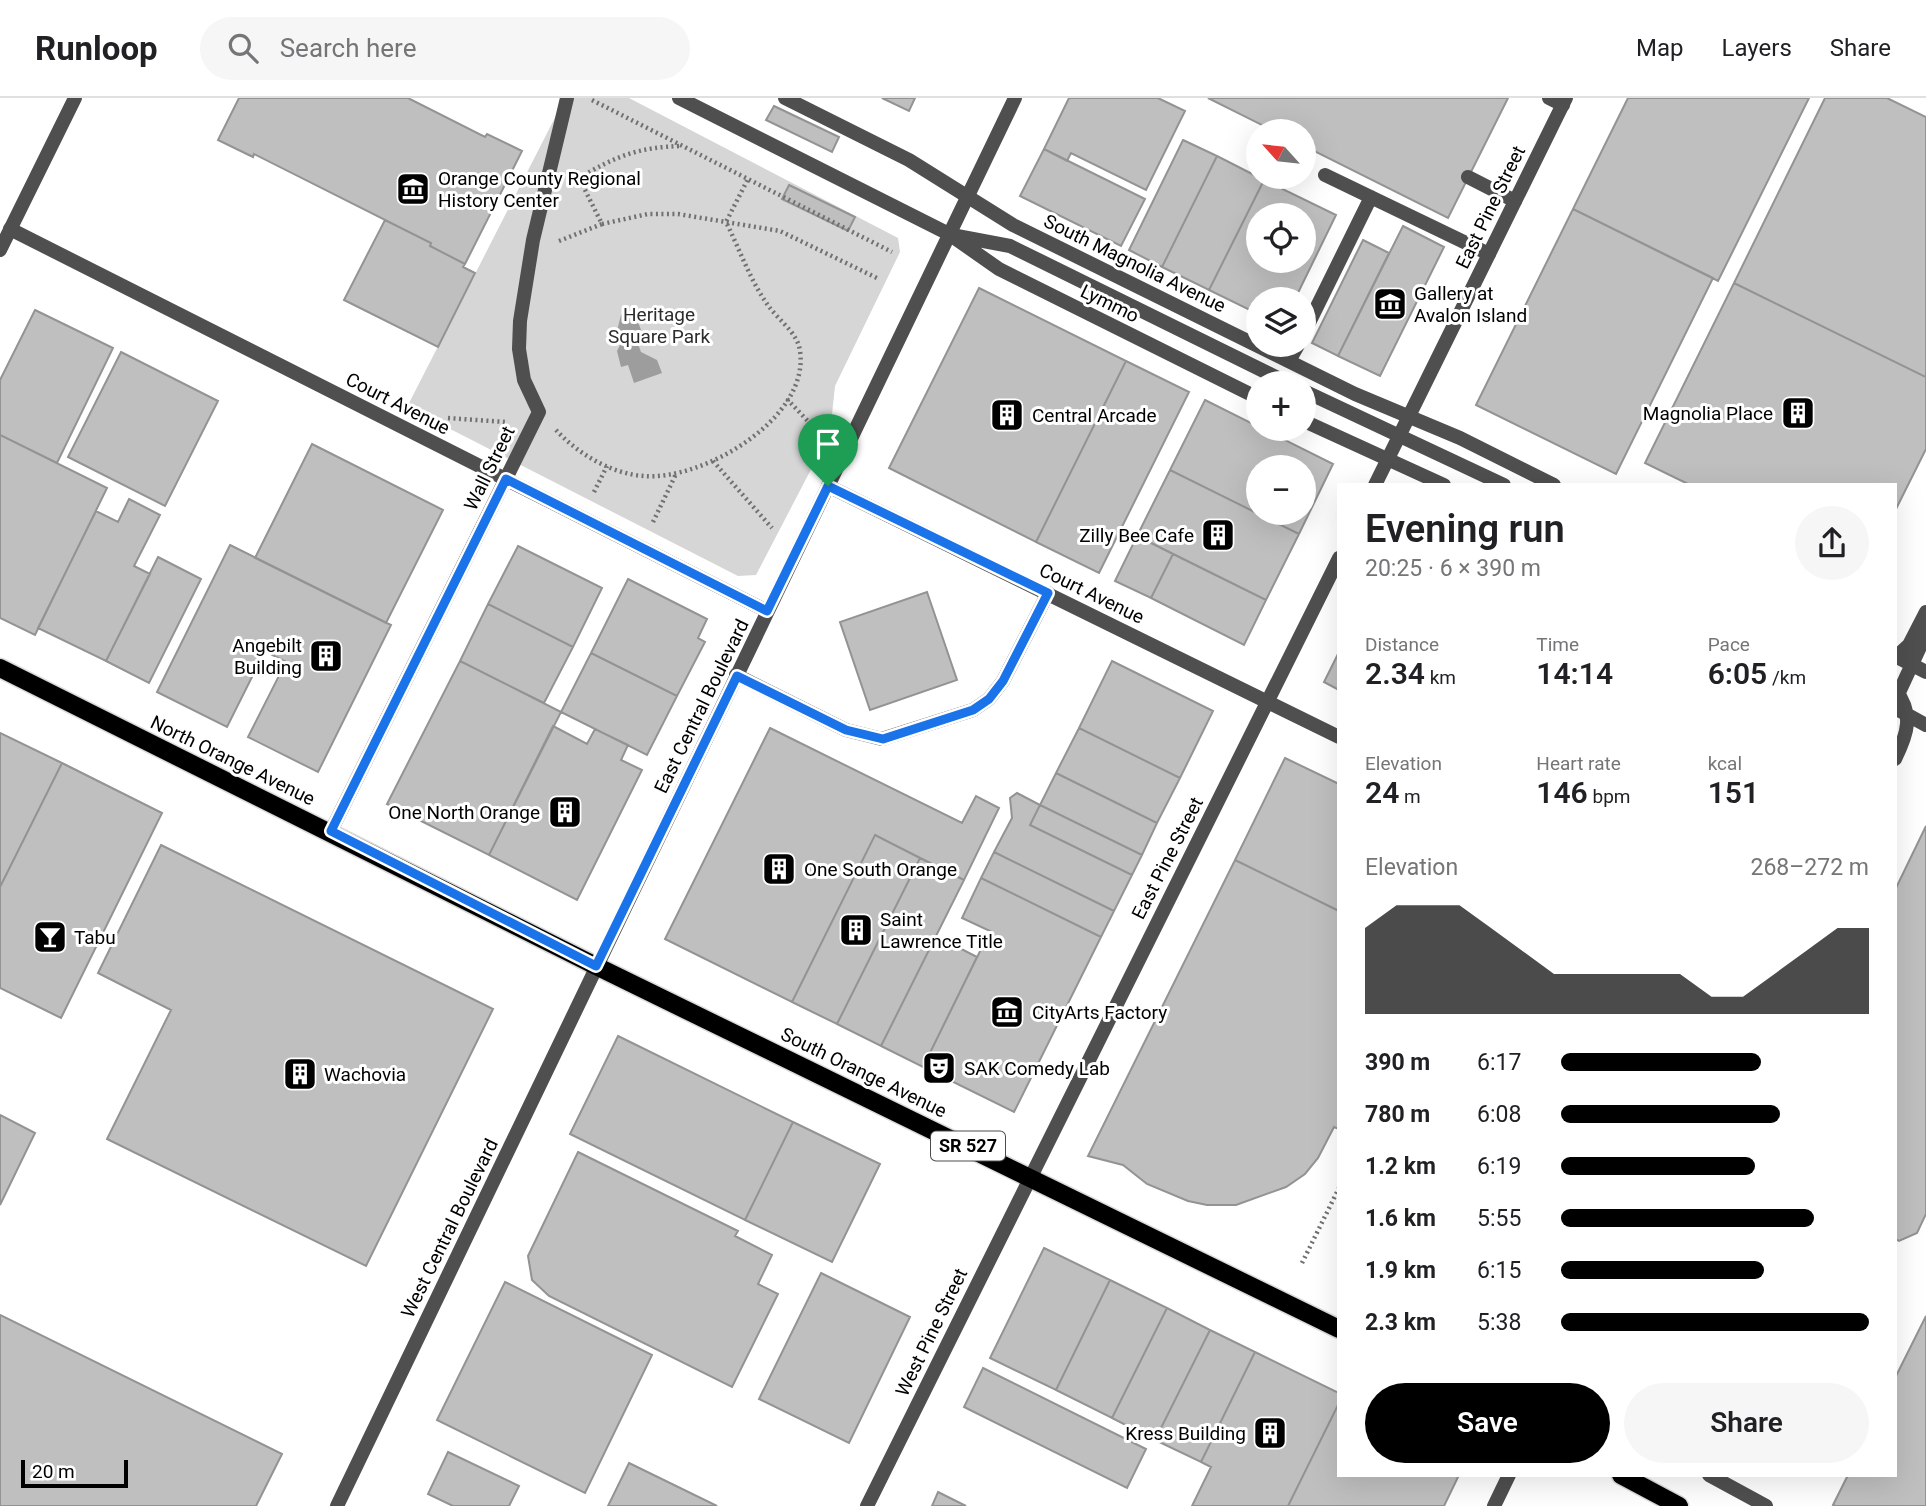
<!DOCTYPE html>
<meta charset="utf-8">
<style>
:root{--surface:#fff;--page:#f6f6f6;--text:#202124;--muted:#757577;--line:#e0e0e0;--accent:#000}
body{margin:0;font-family:Roboto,sans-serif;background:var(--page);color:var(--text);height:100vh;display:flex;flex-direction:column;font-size:26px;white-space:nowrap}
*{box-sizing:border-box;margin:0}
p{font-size:23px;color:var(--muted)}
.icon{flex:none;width:38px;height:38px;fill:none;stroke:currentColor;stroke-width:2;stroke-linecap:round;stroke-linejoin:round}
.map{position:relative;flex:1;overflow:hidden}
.sheet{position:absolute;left:1337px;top:385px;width:560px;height:994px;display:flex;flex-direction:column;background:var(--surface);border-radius:0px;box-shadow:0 7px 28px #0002}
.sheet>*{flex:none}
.needle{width:46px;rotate:297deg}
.tools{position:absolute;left:1246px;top:21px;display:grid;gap:14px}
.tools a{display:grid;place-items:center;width:70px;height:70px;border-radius:50%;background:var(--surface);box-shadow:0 7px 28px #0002;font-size:35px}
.scale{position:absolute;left:21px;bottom:18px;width:107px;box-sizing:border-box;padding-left:7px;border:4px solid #000;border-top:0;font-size:19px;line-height:24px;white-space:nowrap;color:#000;-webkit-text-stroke:5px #fff;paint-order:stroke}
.pin{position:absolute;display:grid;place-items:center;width:60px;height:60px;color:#fff;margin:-72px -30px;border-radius:50% 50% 50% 0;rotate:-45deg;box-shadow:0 0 7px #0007}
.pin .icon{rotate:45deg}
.round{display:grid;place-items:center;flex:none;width:74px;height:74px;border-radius:37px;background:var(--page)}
.overview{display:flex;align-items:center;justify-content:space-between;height:119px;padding:0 28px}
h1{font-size:38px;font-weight:600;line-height:52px}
.figures{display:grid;grid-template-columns:repeat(3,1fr);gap:10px;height:119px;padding:7px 28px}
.figures div{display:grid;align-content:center}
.figures b{font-size:30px;font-weight:600}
.figures small{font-size:19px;font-weight:400}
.figures p{font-size:19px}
.chart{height:196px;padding:14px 28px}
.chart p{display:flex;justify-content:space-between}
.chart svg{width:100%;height:126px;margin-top:7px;fill:var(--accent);opacity:.7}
.action{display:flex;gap:14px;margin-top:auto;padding:14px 28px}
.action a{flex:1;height:80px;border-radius:42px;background:var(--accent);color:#fff;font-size:28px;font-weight:600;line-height:80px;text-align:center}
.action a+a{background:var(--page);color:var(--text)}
ul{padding:0 28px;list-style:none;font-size:23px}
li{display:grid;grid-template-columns:112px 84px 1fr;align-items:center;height:52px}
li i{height:18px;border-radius:9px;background:var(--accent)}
header{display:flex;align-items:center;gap:42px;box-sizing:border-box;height:98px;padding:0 35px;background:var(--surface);border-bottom:2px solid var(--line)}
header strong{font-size:33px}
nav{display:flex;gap:38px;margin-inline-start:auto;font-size:24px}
.search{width:490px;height:63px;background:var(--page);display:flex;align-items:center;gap:18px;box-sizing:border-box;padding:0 24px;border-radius:38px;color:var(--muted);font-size:26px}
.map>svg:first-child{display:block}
</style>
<header>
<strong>Runloop</strong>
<div class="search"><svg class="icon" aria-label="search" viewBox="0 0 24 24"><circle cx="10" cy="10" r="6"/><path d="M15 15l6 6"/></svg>Search here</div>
<nav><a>Map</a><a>Layers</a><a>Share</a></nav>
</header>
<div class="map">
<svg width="1926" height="1408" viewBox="0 0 1926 1408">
<rect width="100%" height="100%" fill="#fff"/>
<path fill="#d6d6d6" d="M565 0H629L898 140 900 154 835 288 830 335 756 477 738 478 407 309Z"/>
<path fill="#9d9d9d" d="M628 215 636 219 643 237 638 246 641 254 657 262 662 275 634 285 628 267 621 269 617 253 620 247 617 233 621 217Z"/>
<path fill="#bfbfbf" stroke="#939393" stroke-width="2" fill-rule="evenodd" d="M239 0H408L485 39 487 36 522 53 465 166 430 148 431 145 254 56 253 59 218 42Z
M882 0H915L909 13Z
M1069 0H1158L1185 13 1146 92 1071 55 1067 63 1044 51Z
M1208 0H1508L1448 120 1304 48V33H1274Z
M1628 0H1809L1718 183 1573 111Z
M1825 0H1887L1926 19V279L1734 185Z
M774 8 839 39 832 54 766 22Z
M1183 42 1217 58 1162 169 1129 152Z
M1044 51 1145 101 1121 148 1020 98Z
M1217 58 1264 82 1209 192 1162 169Z
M1264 82 1336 117 1295 201H1258V216L1209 192ZM1258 117H1304V163H1258Z
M789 87 855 119 848 133 782 101Z
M1573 111 1713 180 1616 376 1476 307Z
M385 122 431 145 430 148 465 166 463 169 475 175 438 249 344 202Z
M1403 128 1444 149 1380 278 1338 258Z
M1363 142 1389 155 1338 258 1312 245Z
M1734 185 1926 279V351L1895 413V387H1690L1645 365Z
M979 190 1126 263 1036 444 889 370Z
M35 212 113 250 57 365 0 337V282Z
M121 254 218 303 165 408 68 359Z
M1126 263 1189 294 1099 475 1036 444Z
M1205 302 1333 366 1299 436 1170 372ZM1258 369H1304V415H1258Z
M0 337 107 390 35 537 0 520Z
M312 346 443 412 386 525 255 460Z
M1170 372 1299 436 1266 502 1137 438Z
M129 401 160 417 134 468 150 476 106 563 38 530 96 413 118 424Z
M1137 438 1173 456 1151 500 1115 483Z
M230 447 391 527 318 674 248 639 286 564 265 553 227 629 157 594Z
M518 448 602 490 573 549 488 506Z
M1173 456 1266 502 1244 547 1151 500Z
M158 459 201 481 149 585 106 563Z
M628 481 707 521 698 540 705 544 677 598 591 555Z
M927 494 957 582 870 612 840 524Z
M488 506 573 549 544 605 460 563Z
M1339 554V592L1324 584Z
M591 555 677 598 647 657 561 614Z
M460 563 561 614 489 757 387 706Z
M1112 563 1213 613 1180 680 1079 630Z
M553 628 587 646 595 631 628 647 621 662 642 672 577 802 489 757Z
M770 630 962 725 976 698 999 710 964 782 875 737 792 904 665 841Z
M1079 630 1180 680 1157 725 1056 675Z
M0 635 62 665 0 789Z
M1285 660 1339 686V813L1235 762Z
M62 665 162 715 61 920 0 890V789Z
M1056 675 1157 725 1142 757 1040 707Z
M1017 695 1040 707 1030 727 1132 777 1114 813 994 754 1012 720 1010 700Z
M1040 707 1142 757 1132 777 1030 727Z
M1926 728V1116L1917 1135 1899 1143 1895 1141V792Z
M875 737 920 760 837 926 792 904Z
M161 747 493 911 366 1168 107 1041 171 912 98 875Z
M994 754 1114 813 1101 839 981 780Z
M920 760 964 782 881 948 837 926Z
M1235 762 1339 813V1031L1334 1029 1318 1060 1305 1076 1286 1089 1236 1107H1207L1188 1103 1147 1086 1123 1067 1088 1058Z
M981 780 1101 839 1014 1014 923 969 990 833 962 820Z
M936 838 977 859 923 969 881 948Z
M618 938 793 1024 745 1122 570 1036Z
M0 1017 35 1035 0 1107Z
M793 1024 880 1066 832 1164 745 1122Z
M578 1054 738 1133 735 1138 772 1157 758 1186 778 1196 732 1289 549 1198 532 1182 528 1158Z
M1044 1150 1110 1182 1056 1292 990 1260Z
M821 1175 910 1219 849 1345 759 1301Z
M1110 1182 1167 1210 1112 1320 1056 1292Z
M505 1184 652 1257 585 1395 437 1322Z
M1167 1210 1210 1232 1155 1342 1112 1320Z
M0 1217 282 1356 256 1408H0Z
M1926 1218V1408H1836L1833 1407 1848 1377H1895V1280Z
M1210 1232 1255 1254 1201 1364 1155 1342Z
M1255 1254 1339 1295V1305L1288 1408H1192L1211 1369 1201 1364Z
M983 1270 1146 1351 1127 1390 964 1309Z
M1339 1305V1377H1459L1444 1408H1288Z
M448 1354 519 1388 509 1408H453L428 1396Z
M629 1365 717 1408H608Z
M938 1394 966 1408H932Z"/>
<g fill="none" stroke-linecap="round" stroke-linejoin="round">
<defs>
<path id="primary" d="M0 570 596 868 1339 1231
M1621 1377 1679 1408"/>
</defs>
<use href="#primary" stroke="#dbdbdb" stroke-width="21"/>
<path stroke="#717171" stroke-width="4.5" stroke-dasharray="2 3.5" stroke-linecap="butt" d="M592 2 892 154
M579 80C616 58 639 49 682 48
M602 126 648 116H678L780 133 879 181
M559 143 602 126 575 72
M787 301 823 339
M448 320 506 324
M556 332C578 356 612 376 644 378 702 383 810 321 800 253 798 236 780 223 770 210 751 185 740 152 726 124L748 81
M713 363 772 430
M594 394 607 368
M653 424 676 376
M1302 1165 1339 1090"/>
<path stroke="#4f4f4f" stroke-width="14" d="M679 0 949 136 999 171 1258 300
M1549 0 1563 7
M1325 77 1489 156
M1468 79 1515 103
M957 138 1010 148 1288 285
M1304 235 1371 99
M1289 263 1298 247
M1304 293 1504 387
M1304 323 1444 387
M1895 560 1909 547 1926 514
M736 577 846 632 882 641 973 612 989 601 1003 583 1048 495
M1895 591C1914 616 1908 635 1895 661
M1895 610 1926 627
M1709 1377 1766 1408"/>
<path stroke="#4f4f4f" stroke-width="14" d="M331 733 539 314 524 282 519 251 520 223 533 142 567 0"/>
<path stroke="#4f4f4f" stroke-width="14" d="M785 0 909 62 1013 127 1355 296 1460 340 1554 387
M10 131 767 513
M1375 387 1566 0
M828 388 1339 639
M1895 558 1926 574
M1895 603 1926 536
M867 1408 1339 460
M1494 1408 1509 1377"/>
<path stroke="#4f4f4f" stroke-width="14" d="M0 152 75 0
M337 1408 1015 0"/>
<use href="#primary" stroke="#000" stroke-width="18"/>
</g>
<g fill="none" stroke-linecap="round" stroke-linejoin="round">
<defs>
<path id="route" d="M506 381 767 513 828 388 1048 495 1003 583 989 601 973 612 883 641 846 632 737 578 596 868 331 733Z"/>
</defs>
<use href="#route" stroke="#fff" stroke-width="14"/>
<use href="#route" stroke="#1a73e8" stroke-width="9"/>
</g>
<defs>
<symbol id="museum-square" viewBox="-11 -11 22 22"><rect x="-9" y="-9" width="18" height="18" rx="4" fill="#000" stroke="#fff"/><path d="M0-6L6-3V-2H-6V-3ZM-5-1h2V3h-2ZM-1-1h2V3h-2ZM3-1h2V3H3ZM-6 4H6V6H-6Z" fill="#fff"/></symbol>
<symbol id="building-square" viewBox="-11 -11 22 22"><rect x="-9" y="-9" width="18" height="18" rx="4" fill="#000" stroke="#fff"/><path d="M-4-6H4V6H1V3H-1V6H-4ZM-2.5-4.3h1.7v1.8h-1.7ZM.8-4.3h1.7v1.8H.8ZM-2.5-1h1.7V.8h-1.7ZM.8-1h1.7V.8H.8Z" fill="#fff"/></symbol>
<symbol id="bar-square" viewBox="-11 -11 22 22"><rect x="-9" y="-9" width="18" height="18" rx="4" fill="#000" stroke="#fff"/><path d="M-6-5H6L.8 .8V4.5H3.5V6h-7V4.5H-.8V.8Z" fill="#fff"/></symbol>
<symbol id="theatre-square" viewBox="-11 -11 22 22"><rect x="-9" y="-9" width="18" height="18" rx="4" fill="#000" stroke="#fff"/><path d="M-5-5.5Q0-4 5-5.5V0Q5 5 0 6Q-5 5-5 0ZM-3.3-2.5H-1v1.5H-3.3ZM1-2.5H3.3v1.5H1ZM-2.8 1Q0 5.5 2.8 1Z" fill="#fff"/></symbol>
</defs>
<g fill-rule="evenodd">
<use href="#museum-square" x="394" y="72" width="38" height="38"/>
<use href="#museum-square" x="1371" y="187" width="38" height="38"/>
<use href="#building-square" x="1779" y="296" width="38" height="38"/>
<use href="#building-square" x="988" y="298" width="38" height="38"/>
<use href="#building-square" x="1199" y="418" width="38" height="38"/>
<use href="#building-square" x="307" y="539" width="38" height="38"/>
<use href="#building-square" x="546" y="695" width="38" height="38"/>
<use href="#building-square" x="760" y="752" width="38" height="38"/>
<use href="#building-square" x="837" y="813" width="38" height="38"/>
<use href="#bar-square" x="31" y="820" width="38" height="38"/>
<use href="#museum-square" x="988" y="895" width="38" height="38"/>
<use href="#theatre-square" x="920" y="951" width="38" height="38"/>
<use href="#building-square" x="281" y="957" width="38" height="38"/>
<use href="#building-square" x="1251" y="1316" width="38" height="38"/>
</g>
<g text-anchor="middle" stroke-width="6" stroke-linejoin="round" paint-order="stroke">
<rect fill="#fff" stroke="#4c4c4c" stroke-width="2" x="931" y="1033.5" width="74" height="29" rx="5"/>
<g font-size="18" font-weight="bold" fill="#000">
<text x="968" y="1054">SR 527</text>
</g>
<g font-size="19" fill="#000" stroke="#fff" text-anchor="start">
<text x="438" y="87">Orange County Regional<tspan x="438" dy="22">History Center</tspan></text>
<text x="1414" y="202">Gallery at<tspan x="1414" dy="22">Avalon Island</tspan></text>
<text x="1773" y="322" text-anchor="end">Magnolia Place</text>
<text x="1032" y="324">Central Arcade</text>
<text x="1194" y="444" text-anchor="end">Zilly Bee Cafe</text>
<text x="302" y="554" text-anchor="end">Angebilt<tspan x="302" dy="22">Building</tspan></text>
<text x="540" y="721" text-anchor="end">One North Orange</text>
<text x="804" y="778">One South Orange</text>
<text x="880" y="828">Saint<tspan x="880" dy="22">Lawrence Title</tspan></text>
<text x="74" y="846">Tabu</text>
<text x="1032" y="921">CityArts Factory</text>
<text x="964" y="977">SAK Comedy Lab</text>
<text x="324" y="983">Wachovia</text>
<text x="1246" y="1342" text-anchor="end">Kress Building</text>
</g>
<g font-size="19" fill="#000" stroke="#fff">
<text transform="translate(1490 109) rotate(-64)" y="7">East Pine Street</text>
<text transform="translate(1135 165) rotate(26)" y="7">South Magnolia Avenue</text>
<text transform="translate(1110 205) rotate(26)" y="7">Lymmo</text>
<text transform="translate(398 305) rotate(27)" y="7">Court Avenue</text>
<text transform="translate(489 370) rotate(-64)" y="7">Wall Street</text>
<text transform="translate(1092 495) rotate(26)" y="7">Court Avenue</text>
<text transform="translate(701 608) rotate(-64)" y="7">East Central Boulevard</text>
<text transform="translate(233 662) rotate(26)" y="7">North Orange Avenue</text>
<text transform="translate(1167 760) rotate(-63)" y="7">East Pine Street</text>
<text transform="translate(864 974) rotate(26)" y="7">South Orange Avenue</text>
<text transform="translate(449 1130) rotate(-64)" y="7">West Central Boulevard</text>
<text transform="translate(931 1234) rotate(-64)" y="7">West Pine Street</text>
</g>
<g font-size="19" fill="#2d2d2d" stroke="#fff">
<text x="659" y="223">Heritage<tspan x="659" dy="22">Square Park</tspan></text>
</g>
</g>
</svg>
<div class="tools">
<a><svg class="needle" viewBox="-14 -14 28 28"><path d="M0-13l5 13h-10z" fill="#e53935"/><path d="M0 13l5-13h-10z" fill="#757577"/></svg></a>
<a><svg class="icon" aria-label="locate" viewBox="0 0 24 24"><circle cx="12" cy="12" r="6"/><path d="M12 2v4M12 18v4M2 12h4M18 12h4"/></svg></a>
<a><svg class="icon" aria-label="layers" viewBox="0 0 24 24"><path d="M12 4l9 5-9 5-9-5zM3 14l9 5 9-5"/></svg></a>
<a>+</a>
<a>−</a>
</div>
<div class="scale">20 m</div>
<div class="pin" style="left:828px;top:388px;background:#1e9e55"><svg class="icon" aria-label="arrive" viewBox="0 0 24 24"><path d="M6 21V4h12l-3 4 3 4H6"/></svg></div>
<section class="sheet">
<div class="overview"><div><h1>Evening run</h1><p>20:25 · 6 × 390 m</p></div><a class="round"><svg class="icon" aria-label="share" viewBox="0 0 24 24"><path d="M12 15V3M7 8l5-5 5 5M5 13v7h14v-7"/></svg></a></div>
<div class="figures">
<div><p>Distance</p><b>2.34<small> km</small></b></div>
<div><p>Time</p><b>14:14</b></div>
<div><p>Pace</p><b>6:05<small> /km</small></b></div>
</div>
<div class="figures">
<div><p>Elevation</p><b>24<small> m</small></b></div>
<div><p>Heart rate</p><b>146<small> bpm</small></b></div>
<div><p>kcal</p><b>151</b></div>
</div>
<div class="chart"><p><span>Elevation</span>268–272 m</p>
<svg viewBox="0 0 160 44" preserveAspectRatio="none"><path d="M0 44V14L10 6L20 6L30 6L40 14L50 22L60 30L70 30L80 30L90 30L100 30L110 38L120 38L130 30L140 22L150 14L160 14V44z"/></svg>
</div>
<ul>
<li><b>390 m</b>6:17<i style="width:65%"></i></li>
<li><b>780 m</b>6:08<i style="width:71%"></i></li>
<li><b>1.2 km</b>6:19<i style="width:63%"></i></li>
<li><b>1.6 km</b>5:55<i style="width:82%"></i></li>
<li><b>1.9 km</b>6:15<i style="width:66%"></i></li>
<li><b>2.3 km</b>5:38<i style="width:100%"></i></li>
</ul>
<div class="action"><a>Save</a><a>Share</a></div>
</section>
</div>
